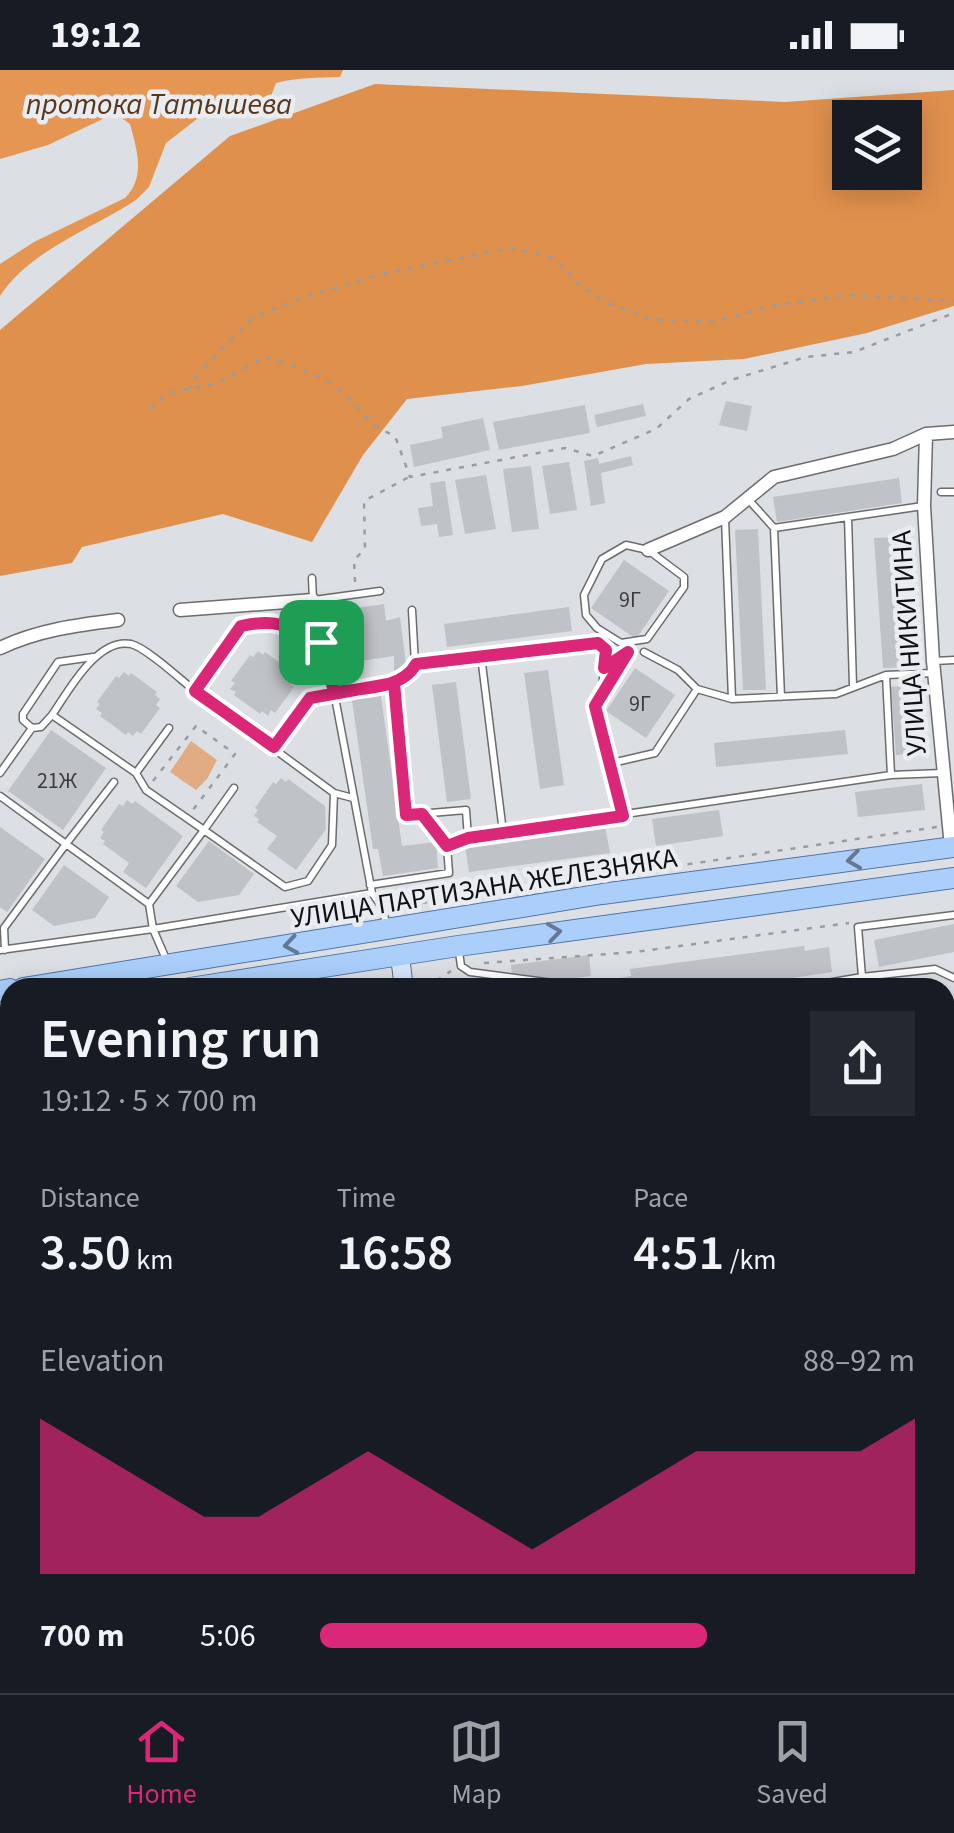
<!DOCTYPE html>
<meta charset="utf-8">
<style>
:root{--surface:#171b24;--page:#242831;--text:#f1f3f6;--muted:#9ea1a6;--line:#363941;--accent:#db2777}
body{margin:0;font-family:"Source Sans 3",sans-serif;background:var(--page);color:var(--text);height:100vh;display:flex;flex-direction:column;font-size:38px;white-space:nowrap}
*{box-sizing:border-box;margin:0}
p{font-size:32px;color:var(--muted)}
.icon{flex:none;width:55px;height:55px;fill:none;stroke:currentColor;stroke-width:2;stroke-linecap:round;stroke-linejoin:round}
.map{position:relative;flex:1;overflow:hidden}
.side{position:absolute;left:0px;top:908px;width:955px;height:718px;display:flex;flex-direction:column;background:var(--surface);border-radius:30px 30px 0 0;box-shadow:0 5px 25px #0003}
.side>*{flex:none}
.tools{position:absolute;left:832px;top:30px;display:grid;gap:20px}
.tools a{display:grid;place-items:center;width:90px;height:90px;border-radius:0px;background:var(--surface);box-shadow:0 5px 25px #0003;font-size:50px}
.pin{position:absolute;display:grid;place-items:center;width:85px;height:85px;color:#fff;margin:-42px;border-radius:20px;box-shadow:0 5px 15px #0006}
.round{display:grid;place-items:center;flex:none;width:105px;height:105px;border-radius:0px;background:var(--page)}
.overview{display:flex;align-items:center;justify-content:space-between;height:170px;padding:0 40px}
h1{font-size:55px;font-weight:600;line-height:75px}
.stats{display:grid;grid-template-columns:repeat(3,1fr);gap:15px;height:170px;padding:10px 40px}
.stats div{display:grid;align-content:center}
.stats b{font-size:50px;font-weight:600}
.stats small{font-size:28px;font-weight:400}
.stats p{font-size:28px}
.chart{height:280px;padding:20px 40px}
.chart p{display:flex;justify-content:space-between}
.chart svg{width:100%;height:180px;margin-top:10px;fill:var(--accent);opacity:.7}
ul{padding:0 40px;list-style:none;font-size:32px}
li{display:grid;grid-template-columns:160px 120px 1fr;align-items:center;height:75px}
li i{height:25px;border-radius:12px;background:var(--accent)}
.status{display:flex;justify-content:space-between;align-items:center;height:70px;padding:0 50px;background:var(--surface);direction:ltr}
.status svg{height:28px;fill:currentColor}
.dock{display:flex;justify-content:space-around;align-items:center;height:140px;border-top:2px solid var(--line);background:var(--surface);font-size:28px;color:var(--muted)}
.dock a{display:grid;justify-items:center;gap:5px}
.dock .current{color:var(--accent)}
.map>svg:first-child{display:block}
</style>
<div class="status"><b>19:12</b><svg viewBox="0 0 49 12"><path d="M0 12V9h3v3zM5 12V6h3v6zM10 12V3h3v9zM15 12V0h3v12zM26 1h20v11H26zM47 4h2v5h-2z"/></svg></div>
<div class="map">
<svg width="954" height="1623" viewBox="0 0 954 1623">
<rect width="100%" height="100%" fill="#dcdfe3"/>
<path fill="#e1ac83" d="M191 671 217 690 207 709 196 720 170 702Z"/>
<path fill="#e0904d" fill-rule="evenodd" d="M375 14 785 32 954 20V236L867 263 744 289 646 294 522 316 407 329 363 385 312 472 223 444 82 477 72 493 0 506V260L230 66ZM850 48H905V102H850Z"/>
<path fill="#e69653" d="M0 0H343L340 7C318 8 298 7 276 13L265 42 260 43 241 34H224L197 49 166 73 149 117 136 130C92 159 30 180 0 226V194L34 172 125 128C146 107 137 80 130 54L120 47 109 46 48 75 0 89Z"/>
<path fill="#bfc2c6" d="M726 331 752 336 747 361 719 355Z
M643 334 646 346 597 357 594 345Z
M585 335 590 363 499 380 493 352Z
M483 348 490 380 414 397 410 375 443 368 441 357Z
M631 386 633 395 601 403 605 433 591 436 584 391 598 388 599 394Z
M569 392 577 440 550 444 542 396Z
M531 396 539 459 512 462 503 399Z
M486 405 496 459 465 464 455 410Z
M899 408 902 433 777 452 773 427Z
M445 411 453 465 439 467 437 454 421 456 418 438 433 436 430 413Z
M758 459 766 620H743L735 460Z
M898 467 907 597 883 598 874 468Z
M624 490 669 521 636 569 591 538Z
M384 534 386 551 400 547 407 602 394 603V586L341 594 334 541Z
M569 537 572 561 447 577 444 554Z
M258 581 263 585 265 582 291 601 289 604 294 608 290 614 294 617 275 643 271 640 268 646 262 641 260 644 234 625 236 622 230 619 235 613 231 611 250 585 253 587Z
M635 598 675 625 646 668 606 641Z
M548 600 564 715 540 719 524 603Z
M124 602 129 606 131 603 157 622 155 625 160 629 156 635 160 638 141 664 137 661 133 666 128 662 126 665 100 646 102 643 96 639 100 634 97 632 116 606 119 608Z
M456 612 471 729 447 732 432 615Z
M914 615 919 683 896 685 891 617Z
M380 620 402 776 436 772 438 798 383 806 378 779H373L351 623Z
M51 660 106 698 63 760 8 721Z
M845 660 848 684 716 697 714 673Z
M281 708 286 712 288 709 325 736 326 759 296 800 267 779 277 766 257 752 259 749 254 746 258 740 255 738 273 712 276 714Z
M922 714 925 740 858 747 855 722Z
M127 730 132 734 135 731 183 766 146 818 123 802 129 793 103 774 105 771 100 768 104 762 101 760 119 734 123 736Z
M719 740 723 766 656 776 652 749Z
M605 756 610 783 469 802 465 776Z
M0 757 45 789 7 842 0 837Z
M209 771 254 804 239 825 198 832 176 816Z
M64 795 109 827 95 848 54 856 32 840Z
M954 854V882L879 897 874 870Z
M804 876 805 881 829 877 832 902 725 918H608L607 910 631 906 630 899Z
M589 885 591 906 560 910 512 905 511 895Z
M10 987V1039H8L0 988Z
M10 1059V1186H6L0 1143V1060Z
M945 1077 954 1080V1111L945 1109Z
M945 1281 954 1286V1326L945 1321Z
M10 1293V1344L0 1331V1295Z
M945 1409 954 1415V1443L945 1437Z
M41 1615H92L87 1623H37Z
M257 1615H368L362 1623H252Z
M772 1615H921L934 1623H826L817 1617 810 1623 798 1615 793 1623H767Z"/>
<g fill="none" stroke-linecap="round" stroke-linejoin="round">
<defs>
<path id="lane" d="M941 422H954
M748 429 774 458 781 627
M725 448 732 629
M774 458 848 447
M626 475 648 480 684 507V517L647 569 621 573 597 558 586 545 584 525 602 489Z
M312 508 313 530 334 622 372 823 382 837 386 853
M314 530 380 521
M412 540 415 594
M321 572 312 574C288 553 273 549 241 556L195 621 334 723 353 728
M644 582 678 600 697 619 732 629 836 624 886 605 934 603
M481 586 599 573 605 581 602 622 595 636 612 693 655 683 697 619
M934 591 954 590
M886 605 891 705
M393 613 407 745 466 740 468 768 503 762
M853 616 848 447 923 436
M52 645C68 622 97 567 131 574 147 578 181 610 195 621
M32 658 23 650V644L58 592 93 587
M273 677 310 628 393 613 409 607 415 594 481 586 503 762 891 705 942 703
M612 694 623 746
M0 703 32 658 41 657 52 645 136 703 146 720 204 760 149 834 153 859 372 823
M136 703 169 658
M114 712 66 774 149 834
M234 718 204 760 285 817 308 811 332 775 334 723
M0 726 66 774 4 858 5 880
M370 815 449 803 447 776
M0 880 153 859 166 889
M459 882 461 896 470 902 591 918
M798 918 862 907 858 857 954 845
M860 918 862 907 935 899 954 908
M945 946 954 940
M945 959 954 972
M945 1069 954 1071
M945 1123 954 1126
M0 1225 10 1223
M0 1276 10 1275
M948 1343 954 1347
M945 1393 954 1379
M945 1474 954 1480
M536 1615 549 1623
M755 1615 767 1623
M230 1623 235 1615
M484 1623 489 1615
M566 1623 571 1615
M701 1623 717 1615"/>
<path id="street" d="M926 364 924 436 933 591 951 777
M648 480 725 447 774 407 893 379 926 364 954 362
M180 540 313 530
M0 578C38 560 77 555 118 550"/>
<path id="secondary" d="M400 887 404 918
M945 1529 954 1534
M169 1623 174 1615"/>
<path id="primary" d="M23 918 602 824 954 777
M190 918 458 876 954 808
M0 921 10 919
M0 947 10 945"/>
</defs>
<use href="#lane" stroke="#6a6c70" stroke-width="9"/>
<use href="#street" stroke="#6a6c70" stroke-width="15"/>
<use href="#secondary" stroke="#6a6c70" stroke-width="20"/>
<use href="#primary" stroke="#5076a8" stroke-width="22"/>
<path stroke="#9a9c9f" stroke-width="2.5" stroke-dasharray="5 8" stroke-linecap="butt" d="M189 320 197 305 252 248 301 228 379 205 510 178 553 187 576 212 603 231 649 249 713 252 772 236 847 225 954 231
M150 339 168 323 218 313 265 287C290 295 319 303 339 320 364 339 362 352 395 366L410 407 565 378 593 386 656 359 689 329 731 310 806 287 854 282 954 243
M355 512 354 490 365 479 364 431 409 407
M613 593 627 583
M614 603 631 582
M153 711 196 656 235 684 193 740
M428 752 441 769
M469 827 937 757
M396 836 469 827
M484 893 635 882 849 853
M312 918 356 911 369 918
M426 918 451 901
M210 1623 215 1615"/>
<use href="#lane" stroke="#fff" stroke-width="6"/>
<use href="#street" stroke="#fff" stroke-width="12"/>
<use href="#secondary" stroke="#d5e6fd" stroke-width="18"/>
<use href="#primary" stroke="#abcefb" stroke-width="20"/>
</g>
<defs><path id="oneway-chevron" d="M-2-3.5L2.5 0L-2 3.5" fill="none" stroke-width="1.6" stroke-linecap="round" stroke-linejoin="round" transform="scale(2.5)"/></defs>
<g stroke="#657892">
<use href="#oneway-chevron" transform="translate(854 790) rotate(172)"/>
<use href="#oneway-chevron" transform="translate(554 862) rotate(-8)"/>
<use href="#oneway-chevron" transform="translate(291 875) rotate(171)"/>
</g>
<g fill="none" stroke-linecap="round" stroke-linejoin="round">
<defs>
<path id="route" d="M321 572 312 574C288 553 273 549 241 556L195 621 274 677 310 628 394 613 406 745 422 744 447 776 468 768 623 746 595 636 628 582 604 598 606 580 598 573 416 594C402 620 361 618 334 622L321 572"/>
</defs>
<use href="#route" stroke="#fff" stroke-width="20"/>
<use href="#route" stroke="#db2777" stroke-width="12"/>
</g>
<g text-anchor="middle" stroke-width="9" stroke-linejoin="round" paint-order="stroke">
<g font-size="22" fill="#3b3c3e">
<text x="630" y="537">9Г</text>
<text x="640" y="641">9Г</text>
<text x="57" y="718">21Ж</text>
</g>
<g font-size="28" fill="#0f1011" stroke="#e9ecf0">
<text transform="translate(908 573) rotate(-94)" y="10">УЛИЦА НИКИТИНА</text>
<text transform="translate(484 817) rotate(-9)" y="10">УЛИЦА ПАРТИЗАНА ЖЕЛЕЗНЯКА</text>
</g>
<g font-size="30" font-style="italic" fill="#59371c" stroke="#e9ecf0">
<text x="159" y="44">протока Татышева</text>
</g>
</g>
</svg>
<div class="tools">
<a><svg class="icon" aria-label="layers" viewBox="0 0 24 24"><path d="M12 4l9 5-9 5-9-5zM3 14l9 5 9-5"/></svg></a>
</div>
<div class="pin" style="left:321px;top:572px;background:#1e9e55"><svg class="icon" aria-label="arrive" viewBox="0 0 24 24"><path d="M6 21V4h12l-3 4 3 4H6"/></svg></div>
<section class="side">
<div class="overview"><div><h1>Evening run</h1><p>19:12 · 5 × 700 m</p></div><a class="round"><svg class="icon" aria-label="share" viewBox="0 0 24 24"><path d="M12 15V3M7 8l5-5 5 5M5 13v7h14v-7"/></svg></a></div>
<div class="stats">
<div><p>Distance</p><b>3.50<small> km</small></b></div>
<div><p>Time</p><b>16:58</b></div>
<div><p>Pace</p><b>4:51<small> /km</small></b></div>
</div>
<div class="chart"><p><span>Elevation</span>88–92 m</p>
<svg viewBox="0 0 160 44" preserveAspectRatio="none"><path d="M0 44V6L10 14L20 22L30 30L40 30L50 22L60 14L70 22L80 30L90 38L100 30L110 22L120 14L130 14L140 14L150 14L160 6V44z"/></svg>
</div>
<ul>
<li><b>700 m</b>5:06<i style="width:65%"></i></li>
</ul>
</section>
</div>
<nav class="dock">
<a class="current"><svg class="icon" aria-label="home" viewBox="0 0 24 24"><path d="M3 11l9-7 9 7M6 9v11h12V9"/></svg>Home</a>
<a><svg class="icon" aria-label="map" viewBox="0 0 24 24"><path d="M3 6l6-2 6 2 6-2v14l-6 2-6-2-6 2zM9 4v14M15 6v14"/></svg>Map</a>
<a><svg class="icon" aria-label="saved" viewBox="0 0 24 24"><path d="M7 4h10v16l-5-4-5 4z"/></svg>Saved</a>
</nav>
